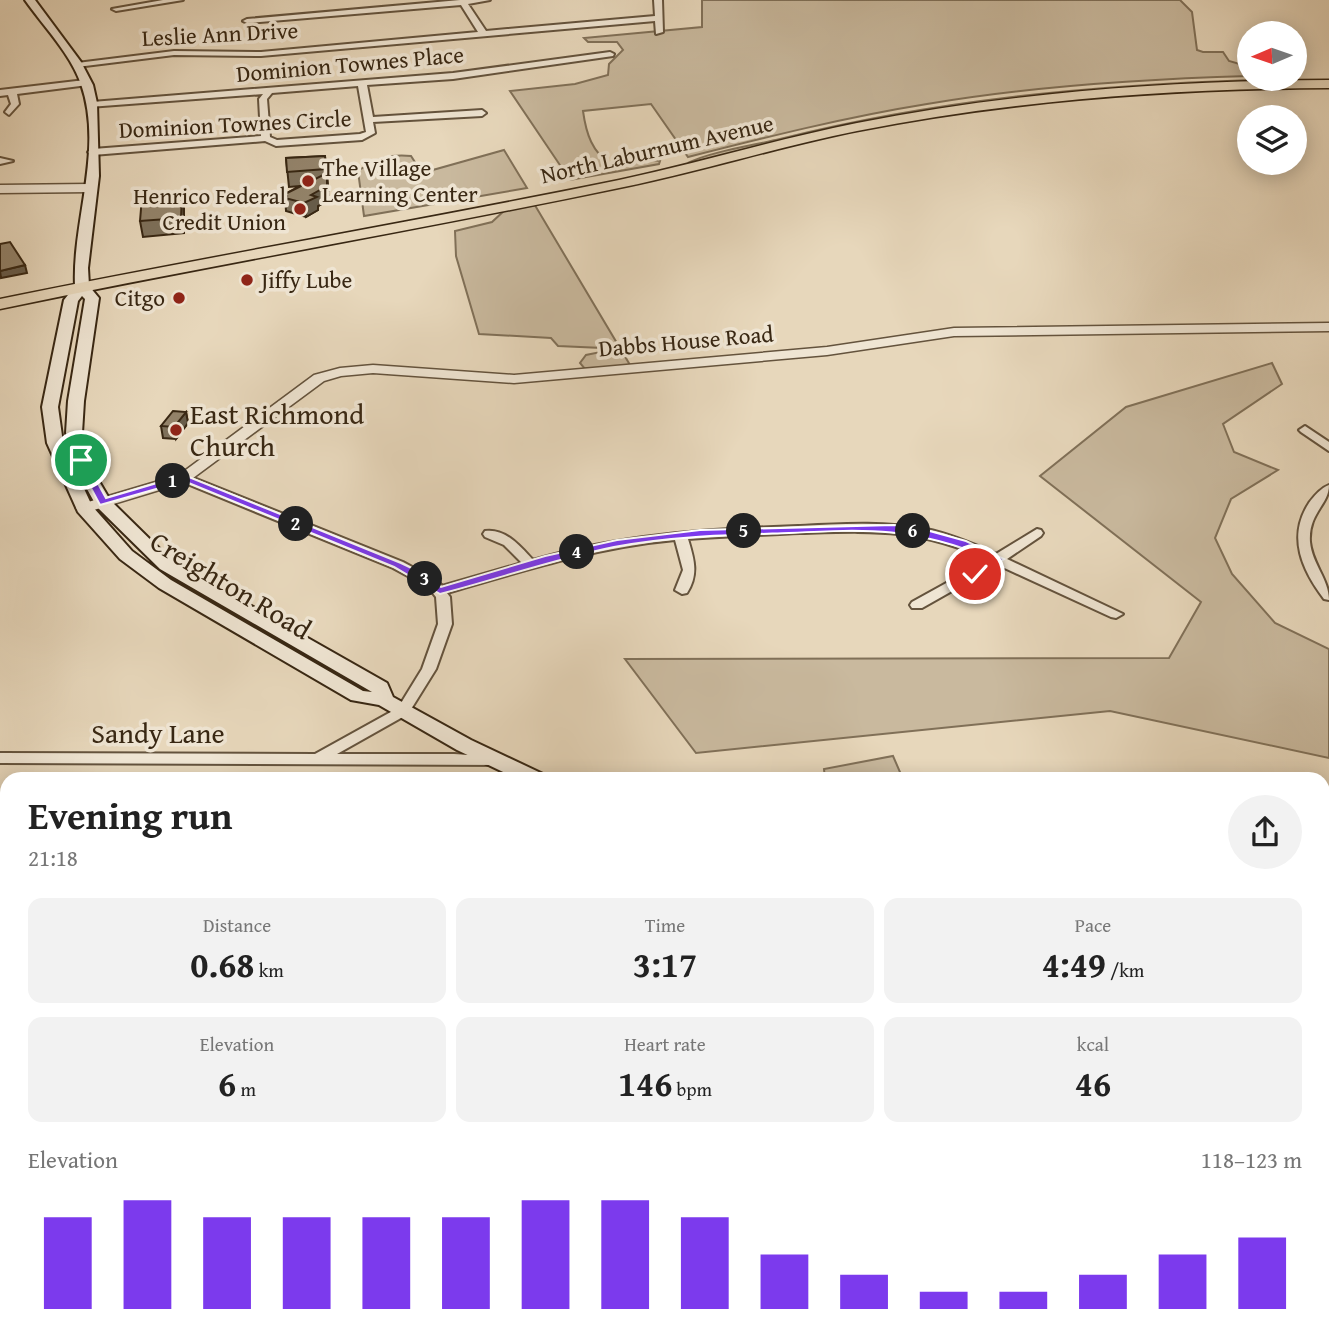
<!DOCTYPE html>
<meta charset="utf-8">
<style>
:root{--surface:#fff;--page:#f2f2f2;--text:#222;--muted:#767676;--accent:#7c3aed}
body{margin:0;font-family:"Gentium Book Plus",serif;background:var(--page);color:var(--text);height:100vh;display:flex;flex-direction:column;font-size:26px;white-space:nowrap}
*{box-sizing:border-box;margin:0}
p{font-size:23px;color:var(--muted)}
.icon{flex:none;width:38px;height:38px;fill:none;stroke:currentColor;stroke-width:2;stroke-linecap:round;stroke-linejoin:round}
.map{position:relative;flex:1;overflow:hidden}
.drawer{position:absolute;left:0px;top:772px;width:1330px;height:569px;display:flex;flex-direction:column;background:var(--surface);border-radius:21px 21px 0 0;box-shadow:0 4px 18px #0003}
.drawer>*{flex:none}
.needle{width:46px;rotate:268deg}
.fabs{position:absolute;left:1237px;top:21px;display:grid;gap:14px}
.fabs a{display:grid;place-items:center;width:70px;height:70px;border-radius:50%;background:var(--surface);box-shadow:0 4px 18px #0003;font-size:35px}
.pin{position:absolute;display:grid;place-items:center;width:60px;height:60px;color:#fff;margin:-30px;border:4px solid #fff;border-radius:50%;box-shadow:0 2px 7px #0007}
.km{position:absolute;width:35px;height:35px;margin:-18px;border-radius:50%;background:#222;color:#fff;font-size:19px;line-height:35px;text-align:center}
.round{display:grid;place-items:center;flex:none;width:74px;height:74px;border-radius:37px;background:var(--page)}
.headline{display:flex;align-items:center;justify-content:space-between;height:119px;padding:0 28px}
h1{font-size:38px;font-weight:700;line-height:52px}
.metrics{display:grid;grid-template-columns:repeat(3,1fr);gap:10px;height:119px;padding:7px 28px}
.metrics div{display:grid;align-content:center;border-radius:14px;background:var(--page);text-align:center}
.metrics b{font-size:35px;font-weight:700}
.metrics small{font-size:19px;font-weight:400}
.metrics p{font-size:19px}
.chart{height:196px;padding:14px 28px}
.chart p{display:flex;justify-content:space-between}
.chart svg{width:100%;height:126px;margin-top:7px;stroke:var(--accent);stroke-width:6}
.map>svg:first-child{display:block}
</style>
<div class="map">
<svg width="1329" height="1340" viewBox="0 0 1329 1340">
<rect width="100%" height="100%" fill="#e7d7bb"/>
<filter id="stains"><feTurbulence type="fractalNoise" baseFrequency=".00286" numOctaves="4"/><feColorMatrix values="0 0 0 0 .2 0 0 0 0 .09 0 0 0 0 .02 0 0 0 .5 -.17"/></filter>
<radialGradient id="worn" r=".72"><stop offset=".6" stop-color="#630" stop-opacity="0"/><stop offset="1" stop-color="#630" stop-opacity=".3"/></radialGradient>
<path fill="#c9b99e" stroke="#807058" stroke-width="2" d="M702 0H1180L1192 12 1197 50 1203 52H1223L1229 61 1250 67 1249 76C1142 79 1033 86 927 104 846 117 767 137 688 157L651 104 583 111C586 133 592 153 612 165L645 159 660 161 659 164 570 180 510 91 575 84 608 75 609 64 623 50 617 42H588L584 38 702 27Z
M1253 80H1329V83L1013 100 688 163C709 152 755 145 780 139 935 100 1093 85 1253 80Z
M504 150 527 188 364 216 358 171C377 158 389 154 411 156L422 173Z
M534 204 536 207 630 365 585 369 580 363 586 355 601 352 602 348 558 346 551 338 479 334 456 256 455 231 492 222 505 210Z
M1272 363 1282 384 1223 424 1234 452 1278 470 1231 499 1215 538 1232 574 1275 623 1329 649V758L1110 711 696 753 625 659 1169 658 1201 602 1040 476 1126 407Z
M893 756 903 779H825L824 769Z"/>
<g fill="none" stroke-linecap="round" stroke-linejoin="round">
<defs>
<path id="minor" d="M163 0H183L116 11 112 9Z
M460 0H490L468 4 486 31 655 16 654 0H662L663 32 656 34 655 21 261 56 174 55 77 67 73 65 77 63 174 51 261 52 478 32 461 5 247 23 243 21 247 19Z
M610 52 614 54 613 56 453 79 367 85 373 117 482 110 486 113 482 116 373 122 375 133 362 140 276 146 265 141 93 155 88 152 93 149 261 136 259 99 263 94 89 107 88 105 92 102 453 73ZM358 86 366 132 360 134 277 140 270 137 267 99 272 93Z
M85 80 88 81V85L17 94 19 104 9 115 5 112 11 104 8 95 0 96V90Z
M0 158 13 161 0 164Z
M1305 426 1329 442V451L1301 432 1299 430Z
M184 474 403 562 438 581 442 586 522 563 504 545 485 537 483 534 485 531C505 528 520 546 533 560 620 534 708 529 798 526 841 524 883 521 926 529 951 534 974 544 996 554L1037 529 1041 530 1043 533 1041 536 1007 559 1123 614 1116 618 1111 617 998 565 922 608H912L910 605 912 602 988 560C919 528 874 531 800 533 762 535 725 536 688 539 694 559 699 574 687 593L682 594 675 590 683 570 675 540C597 547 522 571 447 593L450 597 452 624 436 669 408 714 337 754H454L499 757 504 759 506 762 504 765 0 763V753L315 754 398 708 422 669 438 624 436 597 428 587 393 568 180 481 178 478Z
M1329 485C1329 505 1308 513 1310 542 1312 564 1329 579 1329 600L1324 599C1302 570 1287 537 1309 503 1314 496 1321 488 1329 485Z
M1323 828 1329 829V840L1323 839Z
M132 1334H152L151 1340H131Z
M615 1334H636L639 1340H618Z
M904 1334H924L927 1340H907Z"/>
<path id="tertiary" d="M0 185 90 184 96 188 90 192 0 193Z
M1329 323V331L954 336 827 355 514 383 373 373 341 376 324 381 189 481 84 513 76 508 78 505 179 475 314 375 340 368 373 365 514 375 827 347 954 328Z"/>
<path id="secondary" d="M25 0H35L81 62 93 85 97 103 99 176 88 268 89 286 99 298 84 401 82 433 93 471 110 500 172 561 387 683 393 697 471 740 543 774 546 779H518L457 750 379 705 351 700 159 588 120 559 78 512 47 443 42 407 64 300 75 286C72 220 104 150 81 84 70 53 44 27 25 0ZM82 296 85 299 68 401 66 433 77 471 97 507 160 569 372 692 363 691 171 580 132 551 92 506 63 443 58 407 78 301Z
M1323 1074H1329V1094H1323Z"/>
<path id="primary" d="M1329 80V88C1170 89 1013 100 857 131 777 147 699 172 619 188 413 231 206 266 0 309V299C206 257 413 222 619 180 699 163 777 139 857 123 1013 92 1170 81 1329 80Z"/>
</defs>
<use href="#minor" stroke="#64533d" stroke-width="4"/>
<use href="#tertiary" stroke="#64533d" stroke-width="3"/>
<use href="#secondary" stroke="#382713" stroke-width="4"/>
<use href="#primary" stroke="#382713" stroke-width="3"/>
<use href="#minor" fill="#efe5d3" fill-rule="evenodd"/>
<use href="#tertiary" fill="#efe5d3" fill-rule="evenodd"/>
<use href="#secondary" fill="#efe5d3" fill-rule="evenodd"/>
<use href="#primary" fill="#e7d7bb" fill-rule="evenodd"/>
</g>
<path fill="#7e715b" stroke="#382713" stroke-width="2" d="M325 156 329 200 318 206V210L306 217 286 211 285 194 300 186 289 187 286 158Z
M184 209V233L143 237 140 221Z
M186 412 188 423 176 439 163 438 161 426Z"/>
<path fill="#675c4a" stroke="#382713" stroke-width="2" d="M327 173 329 200 318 206V210L306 217 304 203Z
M182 194 184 209V233L181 218Z
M25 265 27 273 1 278 0 271Z
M186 412 188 423 176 439 174 427Z"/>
<path fill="#93836a" stroke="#382713" stroke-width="2" d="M325 156 326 169 287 172 286 158Z
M327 173V186L311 195 317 197 304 203 285 198 287 196 285 194Z
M182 194 181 218 140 221 142 197H176Z
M10 242 25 265 0 271V244Z
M173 411 186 412 174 427 161 426Z"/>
<path fill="#7c3aed" stroke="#fff" stroke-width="2" d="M77 458H84L106 498 184 475 401 563 420 572 441 587 545 556 617 540 700 530 894 525 926 530 966 541 1004 559 975 577 972 576V572L991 559C916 527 868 529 789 533 731 535 671 536 614 547 555 559 498 579 440 594L394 567 184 481 100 505 76 460Z"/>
<g fill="#8f2418" stroke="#efe5d3" stroke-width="2.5">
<circle cx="308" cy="181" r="7"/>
<circle cx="300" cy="209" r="7"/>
<circle cx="247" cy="280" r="7"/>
<circle cx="179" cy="298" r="7"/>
<circle cx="176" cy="430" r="7"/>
</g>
<g text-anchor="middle" stroke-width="7" stroke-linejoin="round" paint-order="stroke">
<g font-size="23" fill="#382713" stroke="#efe5d3">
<text transform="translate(220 34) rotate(-3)" y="8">Leslie Ann Drive</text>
<text transform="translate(350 64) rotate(-5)" y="8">Dominion Townes Place</text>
<text transform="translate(235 124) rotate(-3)" y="8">Dominion Townes Circle</text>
<text transform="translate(657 149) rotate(-13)" y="8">North Laburnum Avenue</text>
<text transform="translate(686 341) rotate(-5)" y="8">Dabbs House Road</text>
</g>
<g font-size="23" fill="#382713" stroke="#efe5d3" text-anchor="start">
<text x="322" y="176">The Village<tspan x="322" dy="26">Learning Center</tspan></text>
<text x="286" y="204" text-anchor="end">Henrico Federal<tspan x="286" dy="26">Credit Union</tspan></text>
<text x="261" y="288">Jiffy Lube</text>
<text x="165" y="306" text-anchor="end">Citgo</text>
</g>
<g font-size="28" fill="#382713" stroke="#efe5d3" text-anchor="start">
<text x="190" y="424">East Richmond<tspan x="190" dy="32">Church</tspan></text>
</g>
<g font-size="28" fill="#382713" stroke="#efe5d3">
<text transform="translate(231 585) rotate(31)" y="10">Creighton Road</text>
<text x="158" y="743">Sandy Lane</text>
</g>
</g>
<rect width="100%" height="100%" filter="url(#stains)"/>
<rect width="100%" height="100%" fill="url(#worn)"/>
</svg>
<div class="fabs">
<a><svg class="needle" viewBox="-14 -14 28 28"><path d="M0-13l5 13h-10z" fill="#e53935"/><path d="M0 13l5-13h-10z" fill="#767676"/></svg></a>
<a><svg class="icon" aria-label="layers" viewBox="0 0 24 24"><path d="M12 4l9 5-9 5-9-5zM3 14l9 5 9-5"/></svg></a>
</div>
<div class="pin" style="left:81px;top:460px;background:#1e9e55"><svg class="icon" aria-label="arrive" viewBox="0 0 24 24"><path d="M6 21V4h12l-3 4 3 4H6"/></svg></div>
<div class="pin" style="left:975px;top:574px;background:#d93025"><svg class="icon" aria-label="check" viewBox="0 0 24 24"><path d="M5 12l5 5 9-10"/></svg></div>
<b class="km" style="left:173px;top:481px">1</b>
<b class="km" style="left:296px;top:524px">2</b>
<b class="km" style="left:425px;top:579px">3</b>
<b class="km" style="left:577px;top:552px">4</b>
<b class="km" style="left:744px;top:531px">5</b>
<b class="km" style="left:913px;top:531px">6</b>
<section class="drawer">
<div class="headline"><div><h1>Evening run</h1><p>21:18</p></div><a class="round"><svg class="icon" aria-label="share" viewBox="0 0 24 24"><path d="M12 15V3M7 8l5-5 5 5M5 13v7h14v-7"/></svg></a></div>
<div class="metrics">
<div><p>Distance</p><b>0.68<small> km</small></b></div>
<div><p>Time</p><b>3:17</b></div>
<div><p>Pace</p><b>4:49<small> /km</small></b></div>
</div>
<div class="metrics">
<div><p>Elevation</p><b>6<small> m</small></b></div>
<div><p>Heart rate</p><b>146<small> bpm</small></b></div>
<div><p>kcal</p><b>46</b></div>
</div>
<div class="chart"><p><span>Elevation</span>118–123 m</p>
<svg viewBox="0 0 160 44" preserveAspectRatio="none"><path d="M5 44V12M15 44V6M25 44V12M35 44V12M45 44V12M55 44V12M65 44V6M75 44V6M85 44V12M95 44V25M105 44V32M115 44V38M125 44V38M135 44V32M145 44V25M155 44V19"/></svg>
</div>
</section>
</div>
